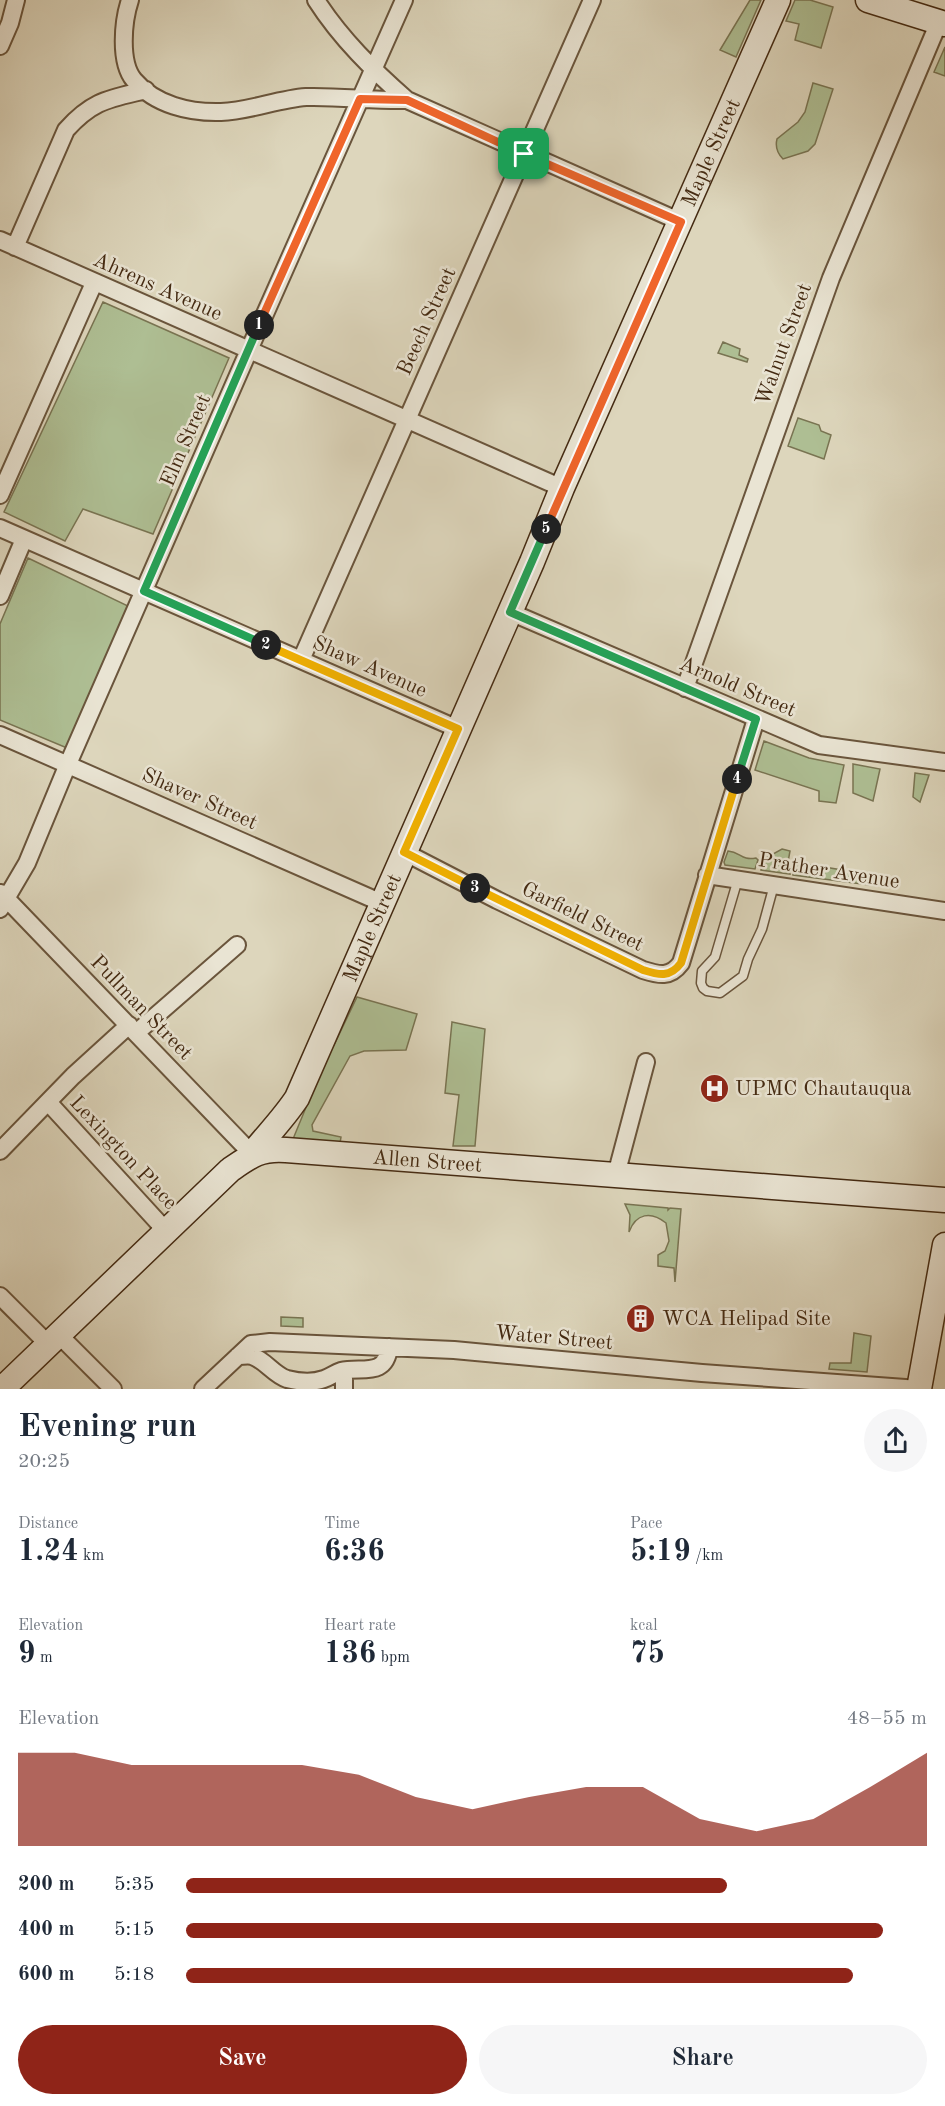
<!DOCTYPE html>
<meta charset="utf-8">
<style>
:root{--surface:#fff;--page:#f6f6f7;--text:#1f2937;--muted:#747a83;--accent:#8f2418}
body{margin:0;font-family:"Old Standard TT",serif;background:var(--page);color:var(--text);height:100vh;display:flex;flex-direction:column;font-size:22px;white-space:nowrap}
*{box-sizing:border-box;margin:0}
p{font-size:20px;color:var(--muted)}
.icon{flex:none;width:33px;height:33px;fill:none;stroke:currentColor;stroke-width:2;stroke-linecap:round;stroke-linejoin:round}
.map{position:relative;height:1389px;overflow:hidden}
.panel{display:flex;flex-direction:column;background:var(--surface);flex:1}
.panel>*{flex:none}
.pin{position:absolute;display:grid;place-items:center;width:51px;height:51px;color:#fff;margin:-26px;border-radius:12px;box-shadow:0 3px 9px #0006}
.km{position:absolute;width:30px;height:30px;margin:-15px;border-radius:50%;background:#222;color:#fff;font-size:16px;line-height:30px;text-align:center}
.round{display:grid;place-items:center;flex:none;width:63px;height:63px;border-radius:32px;background:var(--page)}
.summary{display:flex;align-items:center;justify-content:space-between;height:102px;padding:0 18px}
h1{font-size:33px;font-weight:800;line-height:45px}
.figures{display:grid;grid-template-columns:repeat(3,1fr);gap:9px;height:102px;padding:6px 18px}
.figures div{display:grid;align-content:center}
.figures b{font-size:30px;font-weight:800}
.figures small{font-size:16px;font-weight:400}
.figures p{font-size:16px}
.chart{height:168px;padding:12px 18px}
.chart p{display:flex;justify-content:space-between}
.chart svg{width:100%;height:108px;margin-top:6px;fill:var(--accent);opacity:.7}
.primary-button{display:flex;gap:12px;margin-top:auto;padding:12px 18px}
.primary-button a{flex:1;height:69px;border-radius:36px;background:var(--accent);color:#fff;font-size:24px;font-weight:800;line-height:69px;text-align:center}
.primary-button a+a{background:var(--page);color:var(--text)}
ul{padding:0 18px;list-style:none;font-size:20px}
li{display:grid;grid-template-columns:96px 72px 1fr;align-items:center;height:45px}
li i{height:15px;border-radius:8px;background:var(--accent)}
.map>svg:first-child{display:block}
</style>
<div class="map">
<svg width="945" height="1389" viewBox="0 0 945 1389">
<rect width="100%" height="100%" fill="#ddd6bc"/>
<filter id="stains"><feTurbulence type="fractalNoise" baseFrequency=".00333" numOctaves="4"/><feColorMatrix values="0 0 0 0 .2 0 0 0 0 .09 0 0 0 0 .02 0 0 0 .5 -.17"/></filter>
<radialGradient id="worn" r=".72"><stop offset=".6" stop-color="#630" stop-opacity="0"/><stop offset="1" stop-color="#630" stop-opacity=".3"/></radialGradient>
<path fill="#aebe93" stroke="#797452" stroke-width="1.5" d="M750 0H761L736 57 720 50Z
M795 0H810L833 7 821 48 795 40 799 24 786 21Z
M945 47V76L934 72Z
M813 83 833 89 815 144 808 151 783 159C777 153 775 147 777 139L798 122 805 112Z
M103 302 229 358 153 534 83 509 65 541 4 512Z
M723 342 740 349 739 355 748 359 747 362 718 353Z
M798 418 819 425 821 431 831 435 824 459 788 446Z
M28 558 128 606 67 748 0 720V624Z
M764 741 809 758 844 765 836 803 819 801V791L755 770Z
M853 764 880 769 873 801 853 793Z
M915 773 929 775 920 802 913 797Z
M782 849 790 851 788 862 790 874 761 870 762 860Z
M728 851C741 852 741 861 756 858L758 860 755 869 725 865 724 862Z
M793 862 867 874 868 879 877 883V886L793 875Z
M357 997 417 1014 406 1050 364 1051 350 1056 312 1125 313 1131 341 1137 340 1143 293 1139 330 1049 334 1045Z
M452 1022 485 1029 475 1146H453L459 1095 445 1093Z
M625 1204 668 1208V1210L670 1208 681 1209 675 1282 674 1268 658 1266V1255L665 1251 669 1241 666 1223C651 1211 636 1213 629 1232L630 1215Z
M281 1317 303 1318V1327L281 1326Z
M854 1333 871 1336 867 1372 829 1369 830 1363H851Z"/>
<g fill="none" stroke-linecap="round" stroke-linejoin="round">
<defs>
<path id="lane" d="M738 879 715 957 702 971 701 983 703 988 707 991 720 993 743 976 748 959 762 929 774 885"/>
<path id="street" d="M130 0C123 21 119 62 134 80 155 105 190 113 221 112 250 111 278 99 306 97 340 96 374 101 407 100
M316 0C341 39 373 70 407 100L681 222
M0 46 10 23 16 0
M0 240 562 488
M15 247 66 130C93 100 109 99 146 90
M0 495 94 283
M0 528 458 729
M0 596 24 539
M510 612 819 745 945 762
M301 660 592 0
M685 688 831 278 939 22
M0 735 382 903
M404 852 497 900 643 970C659 975 670 978 681 963L756 719
M707 875 945 911
M1 893 252 1154
M0 909 27 863 68 764 249 350 404 0
M136 1033 237 945
M48 1102 167 1232
M0 1151 73 1076 129 1025
M616 1175 646 1062
M0 1296 48 1344
M58 1334 113 1389
M238 1356C243 1356 248 1355 252 1356 265 1360 274 1375 287 1379 299 1382 313 1383 324 1379 330 1377 335 1373 341 1371 361 1366 386 1378 389 1347
M203 1389 251 1344 270 1342 454 1350 702 1373 919 1389
M344 1389V1371"/>
<g id="secondary">
<path d="M868 0 945 24"/>
<path id="s1" d="M252 1154C267 1135 284 1118 297 1098L532 562 562 488 778 0"/>
<path id="s2" d="M2 1389 230 1170C250 1156 260 1148 286 1150L945 1200"/>
<path d="M919 1389 945 1245"/>
</g>
</defs>
<use href="#lane" stroke="#6a553c" stroke-width="11"/>
<use href="#street" stroke="#6a553c" stroke-width="20"/>
<use href="#secondary" stroke="#442a12" stroke-width="27"/>
<use href="#lane" stroke="#e9e4d3" stroke-width="8"/>
<use href="#street" stroke="#e9e4d3" stroke-width="16"/>
<use href="#secondary" stroke="#e9e4d3" stroke-width="24"/>
</g>
<g fill="none" stroke-linecap="round" stroke-linejoin="round">
<defs>
<path id="split-1" d="M259 325 360 99 407 100 524 154"/>
<path id="split-2" d="M259 325 144 591 266 645"/>
<path id="split-3" d="M266 645 458 729 404 852 475 888"/>
<path id="split-4" d="M475 888 643 970C659 975 670 978 681 963L737 779"/>
<path id="split-5" d="M546 529 510 612 756 719 737 779"/>
<path id="split-6" d="M524 154 681 222 546 529"/>
</defs>
<use href="#split-1" stroke="#fff" stroke-width="12"/>
<use href="#split-2" stroke="#fff" stroke-width="12"/>
<use href="#split-3" stroke="#fff" stroke-width="12"/>
<use href="#split-4" stroke="#fff" stroke-width="12"/>
<use href="#split-5" stroke="#fff" stroke-width="12"/>
<use href="#split-6" stroke="#fff" stroke-width="12"/>
<use href="#split-1" stroke="#f0652b" stroke-width="8"/>
<use href="#split-2" stroke="#22a559" stroke-width="8"/>
<use href="#split-3" stroke="#f5b400" stroke-width="8"/>
<use href="#split-4" stroke="#f5b400" stroke-width="8"/>
<use href="#split-5" stroke="#22a559" stroke-width="8"/>
<use href="#split-6" stroke="#f0652b" stroke-width="8"/>
</g>
<defs>
<symbol id="hospital-disc" viewBox="-11 -11 22 22"><circle r="9.5" fill="#8f2418" stroke="#e9e4d3"/><path d="M-5-5h3v3.5h4V-5h3V5h-3V1.5h-4V5h-3Z" fill="#fff"/></symbol>
<symbol id="building-disc" viewBox="-11 -11 22 22"><circle r="9.5" fill="#8f2418" stroke="#e9e4d3"/><path d="M-4-6H4V6H1V3H-1V6H-4ZM-2.5-4.3h1.7v1.8h-1.7ZM.8-4.3h1.7v1.8H.8ZM-2.5-1h1.7V.8h-1.7ZM.8-1h1.7V.8H.8Z" fill="#fff"/></symbol>
</defs>
<g fill-rule="evenodd">
<use href="#hospital-disc" x="698" y="1072" width="33" height="33"/>
<use href="#building-disc" x="624" y="1302" width="33" height="33"/>
</g>
<g text-anchor="middle" stroke-width="5" stroke-linejoin="round" paint-order="stroke">
<g font-size="21" fill="#442a12" stroke="#e9e4d3">
<text dy="7" stroke="none"><textPath href="#s1" startOffset="1104">Maple Street</textPath></text>
<text transform="translate(158 286) rotate(24)" y="7">Ahrens Avenue</text>
<text transform="translate(426 321) rotate(-66)" y="7">Beech Street</text>
<text transform="translate(783 344) rotate(-70)" y="7">Walnut Street</text>
<text transform="translate(185 440) rotate(-67)" y="7">Elm Street</text>
<text transform="translate(370 666) rotate(24)" y="7">Shaw Avenue</text>
<text transform="translate(738 686) rotate(23)" y="7">Arnold Street</text>
<text transform="translate(200 798) rotate(24)" y="7">Shaver Street</text>
<text transform="translate(829 870) rotate(9)" y="7">Prather Avenue</text>
<text transform="translate(583 916) rotate(26)" y="7">Garfield Street</text>
<text dy="7" stroke="none"><textPath href="#s1" startOffset="258">Maple Street</textPath></text>
<text transform="translate(142 1007) rotate(46)" y="7">Pullman Street</text>
<text transform="translate(124 1152) rotate(47)" y="7">Lexington Place</text>
<text dy="7" stroke="none"><textPath href="#s2" startOffset="519">Allen Street</textPath></text>
<text transform="translate(554 1337) rotate(5)" y="7">Water Street</text>
</g>
<g font-size="21" fill="#442a12" stroke="#e9e4d3" text-anchor="start">
<text x="735" y="1095">UPMC Chautauqua</text>
<text x="662" y="1325">WCA Helipad Site</text>
</g>
</g>
<rect width="100%" height="100%" filter="url(#stains)"/>
<rect width="100%" height="100%" fill="url(#worn)"/>
</svg>
<div class="pin" style="left:524px;top:154px;background:#1e9e55"><svg class="icon" aria-label="arrive" viewBox="0 0 24 24"><path d="M6 21V4h12l-3 4 3 4H6"/></svg></div>
<b class="km" style="left:259px;top:325px">1</b>
<b class="km" style="left:266px;top:645px">2</b>
<b class="km" style="left:475px;top:888px">3</b>
<b class="km" style="left:737px;top:779px">4</b>
<b class="km" style="left:546px;top:529px">5</b>
</div>
<section class="panel">
<div class="summary"><div><h1>Evening run</h1><p>20:25</p></div><a class="round"><svg class="icon" aria-label="share" viewBox="0 0 24 24"><path d="M12 15V3M7 8l5-5 5 5M5 13v7h14v-7"/></svg></a></div>
<div class="figures">
<div><p>Distance</p><b>1.24<small> km</small></b></div>
<div><p>Time</p><b>6:36</b></div>
<div><p>Pace</p><b>5:19<small> /km</small></b></div>
</div>
<div class="figures">
<div><p>Elevation</p><b>9<small> m</small></b></div>
<div><p>Heart rate</p><b>136<small> bpm</small></b></div>
<div><p>kcal</p><b>75</b></div>
</div>
<div class="chart"><p><span>Elevation</span>48–55 m</p>
<svg viewBox="0 0 160 44" preserveAspectRatio="none"><path d="M0 44V6L10 6L20 11L30 11L40 11L50 11L60 15L70 24L80 29L90 24L100 20L110 20L120 33L130 38L140 33L150 20L160 6V44z"/></svg>
</div>
<ul>
<li><b>200 m</b>5:35<i style="width:73%"></i></li>
<li><b>400 m</b>5:15<i style="width:94%"></i></li>
<li><b>600 m</b>5:18<i style="width:90%"></i></li>
</ul>
<div class="primary-button"><a>Save</a><a>Share</a></div>
</section>
